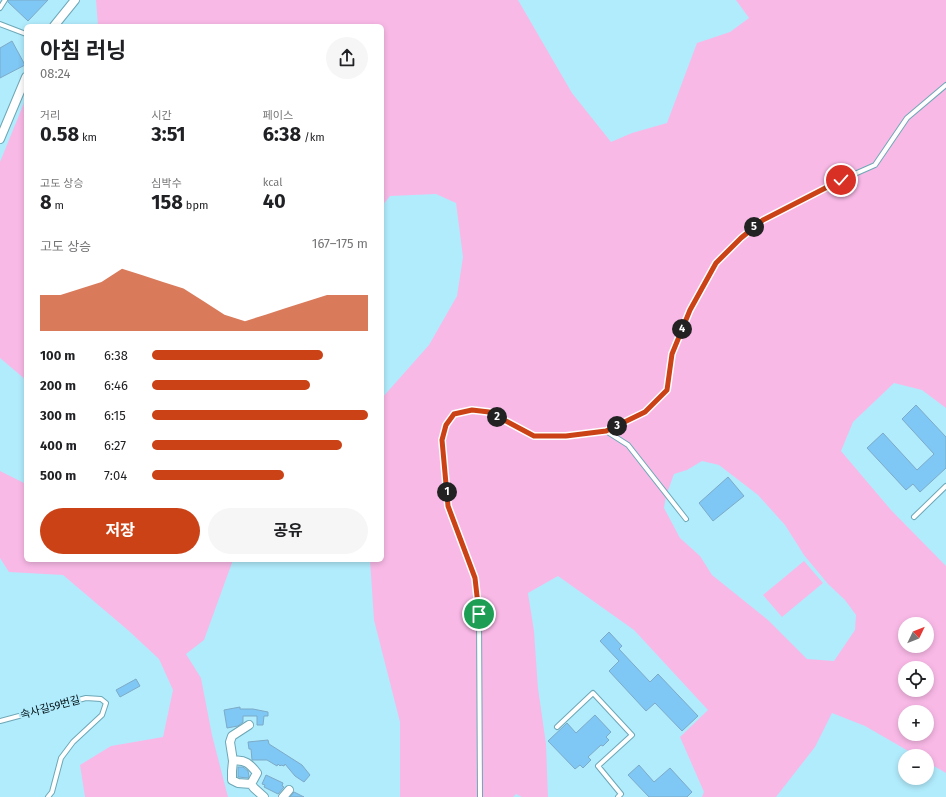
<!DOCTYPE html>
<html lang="ko">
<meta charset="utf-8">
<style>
:root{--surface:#fff;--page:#f6f6f6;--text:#202124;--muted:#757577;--accent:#ca4215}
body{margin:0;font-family:"Fira Sans","Noto Sans KR",sans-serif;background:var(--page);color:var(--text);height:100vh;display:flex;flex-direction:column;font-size:15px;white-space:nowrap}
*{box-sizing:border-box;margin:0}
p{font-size:13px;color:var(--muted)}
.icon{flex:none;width:22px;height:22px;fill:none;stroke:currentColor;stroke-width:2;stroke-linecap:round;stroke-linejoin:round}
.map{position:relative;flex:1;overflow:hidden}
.drawer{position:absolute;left:24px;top:24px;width:360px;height:538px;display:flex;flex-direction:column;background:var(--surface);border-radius:6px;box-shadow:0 2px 6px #0003}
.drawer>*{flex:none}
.needle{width:26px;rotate:47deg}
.buttons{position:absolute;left:898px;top:617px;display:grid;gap:8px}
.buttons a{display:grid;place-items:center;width:36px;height:36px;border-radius:50%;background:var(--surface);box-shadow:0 2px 6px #0003;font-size:20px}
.pin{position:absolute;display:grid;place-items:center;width:34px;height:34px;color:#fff;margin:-17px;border:2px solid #fff;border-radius:50%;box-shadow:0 1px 4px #0007}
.km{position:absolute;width:20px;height:20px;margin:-10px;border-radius:50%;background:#222;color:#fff;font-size:11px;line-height:20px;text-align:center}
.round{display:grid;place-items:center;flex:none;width:42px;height:42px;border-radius:21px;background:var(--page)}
.headline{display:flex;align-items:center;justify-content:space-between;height:68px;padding:0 16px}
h1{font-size:22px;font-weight:700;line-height:30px}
.figures{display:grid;grid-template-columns:repeat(3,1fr);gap:6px;height:68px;padding:4px 16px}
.figures div{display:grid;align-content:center}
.figures b{font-size:20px;font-weight:700}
.figures small{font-size:11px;font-weight:400}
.figures p{font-size:11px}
.chart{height:112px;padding:8px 16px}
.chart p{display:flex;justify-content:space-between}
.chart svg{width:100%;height:72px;margin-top:4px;fill:var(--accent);opacity:.7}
.primary-button{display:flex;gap:8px;margin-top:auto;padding:8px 16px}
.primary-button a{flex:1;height:46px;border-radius:24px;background:var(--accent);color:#fff;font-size:16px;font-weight:700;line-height:46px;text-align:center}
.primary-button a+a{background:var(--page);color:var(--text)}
ul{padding:0 16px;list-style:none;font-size:13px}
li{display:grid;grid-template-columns:64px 48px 1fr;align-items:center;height:30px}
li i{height:10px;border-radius:5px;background:var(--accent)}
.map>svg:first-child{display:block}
</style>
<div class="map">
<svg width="946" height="797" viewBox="0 0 946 797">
<rect width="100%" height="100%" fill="#b1ecfd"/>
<path fill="#f9b9e7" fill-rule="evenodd" d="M96 0H518L572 93 611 142 632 133 667 123 697 43 730 32 749 18 736 0H946V408L922 390 894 383 853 422 841 451 891 510 946 566V773L927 762V756H917L865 726 832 713 815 747 776 797H702L704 792 680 737 708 710 634 630 558 576 528 593 534 631 538 688 546 744 548 797H522L516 794 513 797H400V722L374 620 370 560H382V398L429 345 457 296 463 257 456 203 436 194 390 196 382 206V26H98ZM702 461 719 465 758 495 785 525 804 555 828 584 845 600 856 615 855 630 834 661 807 659 768 620 712 575 700 556 680 538 664 508 666 496 674 474 687 470ZM905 624H927V646H905ZM905 668H927V690H905ZM905 712H927V734H905Z
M26 98V380L0 358V162Z
M0 471 26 484V560H233L204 640 186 654 201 678 212 735 228 797H85L80 765 111 746 163 737 173 690 159 659 129 631 63 575 9 572 0 558Z
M804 561 823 583 782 617 763 595Z"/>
<path fill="#7fc7f4" stroke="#7daac7" d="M8 0H48L28 21 8 2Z
M12 41 25 65 0 78V48Z
M916 405 946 437V468L920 492 913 484 906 490 867 448 883 433 917 470 934 454 902 419Z
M728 477 744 496 713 521 699 503Z
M609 632 622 646 619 649 650 682 658 674 698 716 682 731 655 703 646 711 609 671 619 661 600 641Z
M136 679 140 686 120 697 116 690Z
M240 707V709H253L268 712V716H264L263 725H257V716H243V722L238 726 227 728 224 710Z
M595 715 611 732 606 737 609 740 603 746 601 745 588 757 591 760 583 768 580 765 575 769 548 741 567 723 576 733Z
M268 740 269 744 302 765 310 775 304 782 295 776 285 764 284 766 281 765 280 766 278 764 277 766 267 760H252L251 749H249L248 742Z
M639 765 654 782 670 768 692 792 687 797H649L628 775Z
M238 767H243L248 771 249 776 248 778 238 777Z
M266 775 283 783 282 786 284 787 278 794 264 787 265 785 262 784Z
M294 792 304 797H290Z"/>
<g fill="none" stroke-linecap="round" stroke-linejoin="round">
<defs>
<path id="lane" d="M0 8 5 0
M0 24 26 34
M914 517 946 486
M686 519 628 445 606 431 645 412 667 390 672 354 690 310 716 263 741 238 763 220 841 180 875 165 907 118 946 85
M0 721 86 698 101 699 106 703 102 715 73 742 61 758 52 792 48 797
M557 727 593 693 632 735 598 766 621 794 618 797
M480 797 479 614 475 578 448 506 442 440 446 425 454 414 472 410 489 412 534 436H566L606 431"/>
<path id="street" d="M54 26 75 0
M0 139 26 77
M249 725 232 736 230 742 233 761 232 771V780L238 783 251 784 254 788 264 797
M233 761C245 759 250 764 257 773L251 784
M283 797 289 790"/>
</defs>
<use href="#lane" stroke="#6da7b6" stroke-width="6"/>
<use href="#street" stroke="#6da7b6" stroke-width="10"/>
<use href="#lane" stroke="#fff" stroke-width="4"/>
<use href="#street" stroke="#fff" stroke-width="8"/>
</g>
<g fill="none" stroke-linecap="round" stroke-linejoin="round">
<defs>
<path id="route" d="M479 614 475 578 448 506 442 440 446 425 454 414 472 410 489 412 534 436H566L606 431 645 412 667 390 672 354 690 310 716 263 741 238 763 220 841 180"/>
</defs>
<use href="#route" stroke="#fff" stroke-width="8"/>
<use href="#route" stroke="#ca4215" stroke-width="5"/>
</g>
<g text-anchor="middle" stroke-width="4" stroke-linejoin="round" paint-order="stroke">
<g font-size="11" fill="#000f14" stroke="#b1ecfd">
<text transform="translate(50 707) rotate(-15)" y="4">속사길59번길</text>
</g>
</g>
</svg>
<div class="buttons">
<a><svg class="needle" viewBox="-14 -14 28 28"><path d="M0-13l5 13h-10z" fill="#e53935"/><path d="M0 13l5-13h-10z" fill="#757577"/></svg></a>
<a><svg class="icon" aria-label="locate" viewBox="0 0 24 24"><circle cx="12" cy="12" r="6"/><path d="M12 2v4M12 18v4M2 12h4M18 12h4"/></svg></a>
<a>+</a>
<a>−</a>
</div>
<div class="pin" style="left:479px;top:614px;background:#1e9e55"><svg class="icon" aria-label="arrive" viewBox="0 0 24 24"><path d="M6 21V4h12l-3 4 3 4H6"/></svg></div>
<div class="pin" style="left:841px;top:180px;background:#d93025"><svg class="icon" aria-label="check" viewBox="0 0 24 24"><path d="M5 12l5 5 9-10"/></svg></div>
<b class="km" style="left:447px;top:492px">1</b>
<b class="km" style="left:497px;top:417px">2</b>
<b class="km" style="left:617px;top:426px">3</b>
<b class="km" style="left:682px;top:329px">4</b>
<b class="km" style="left:754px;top:227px">5</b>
<section class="drawer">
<div class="headline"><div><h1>아침 러닝</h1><p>08:24</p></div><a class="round"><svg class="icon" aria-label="share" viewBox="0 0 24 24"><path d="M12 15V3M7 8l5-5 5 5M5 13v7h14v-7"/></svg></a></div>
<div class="figures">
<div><p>거리</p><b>0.58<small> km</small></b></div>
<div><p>시간</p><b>3:51</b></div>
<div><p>페이스</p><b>6:38<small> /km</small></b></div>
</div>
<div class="figures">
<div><p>고도 상승</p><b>8<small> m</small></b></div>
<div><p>심박수</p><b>158<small> bpm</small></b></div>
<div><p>kcal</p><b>40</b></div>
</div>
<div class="chart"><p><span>고도 상승</span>167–175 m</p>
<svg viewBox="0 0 160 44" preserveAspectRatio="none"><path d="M0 44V22L10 22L20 18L30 14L40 6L50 10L60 14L70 18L80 26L90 34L100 38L110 34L120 30L130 26L140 22L150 22L160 22V44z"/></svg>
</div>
<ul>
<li><b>100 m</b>6:38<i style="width:79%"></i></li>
<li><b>200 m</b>6:46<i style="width:73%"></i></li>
<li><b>300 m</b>6:15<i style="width:100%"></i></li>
<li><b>400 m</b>6:27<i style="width:88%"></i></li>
<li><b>500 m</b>7:04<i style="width:61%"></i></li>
</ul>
<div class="primary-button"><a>저장</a><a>공유</a></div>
</section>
</div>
